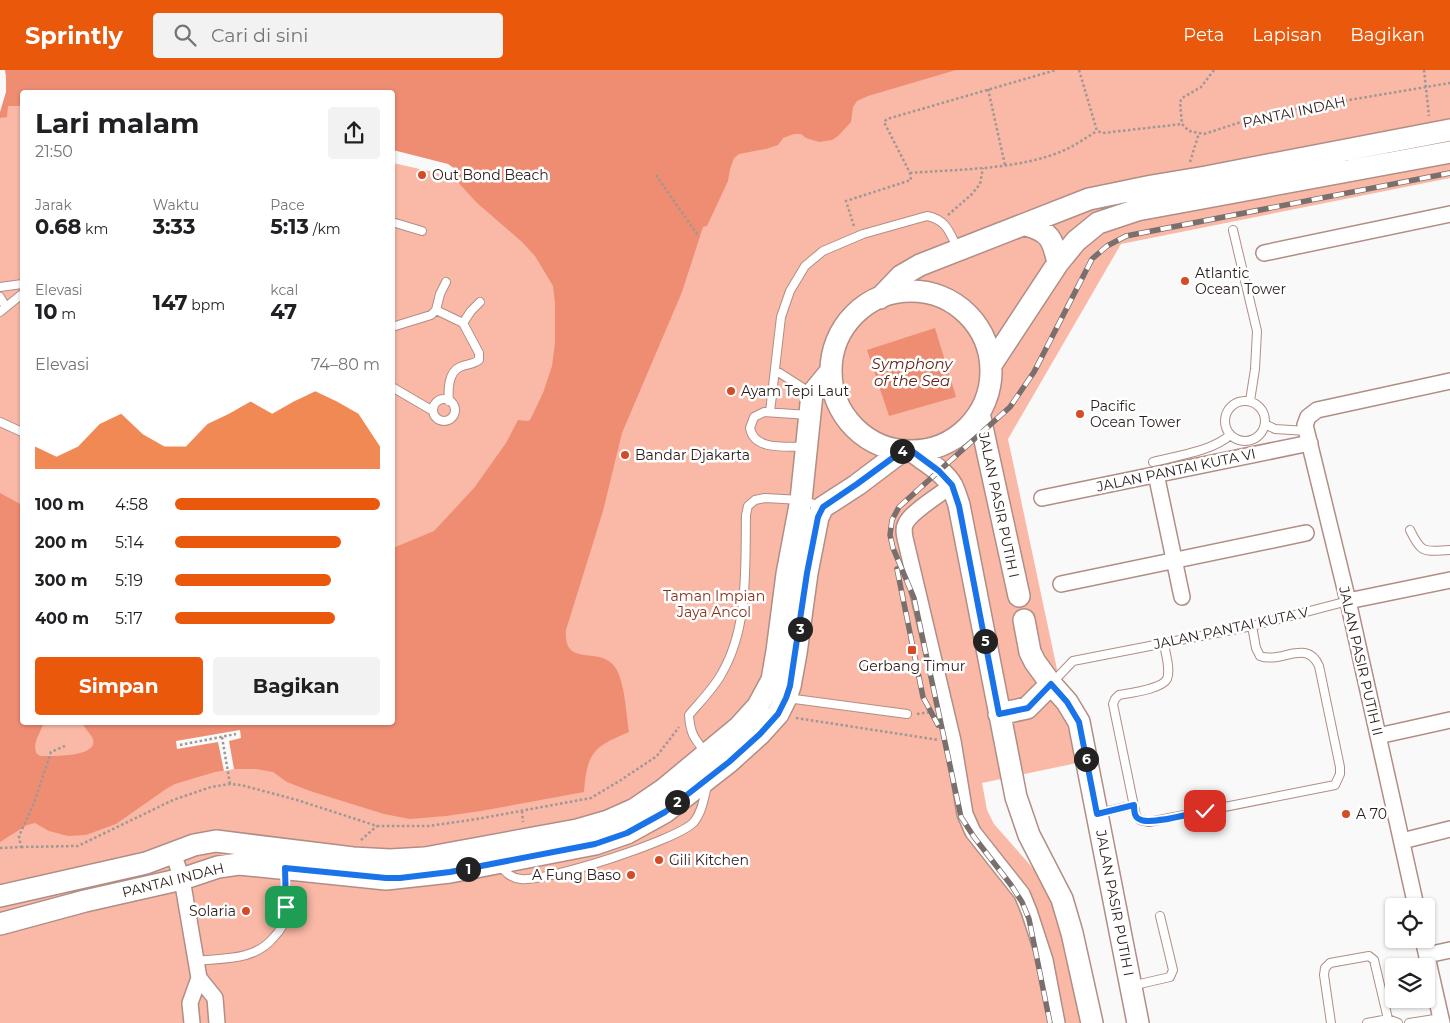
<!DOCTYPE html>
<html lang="id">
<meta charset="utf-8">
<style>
:root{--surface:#fff;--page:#f2f2f2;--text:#202124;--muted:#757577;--accent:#ea580c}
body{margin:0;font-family:Montserrat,sans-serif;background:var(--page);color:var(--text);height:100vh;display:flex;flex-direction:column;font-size:19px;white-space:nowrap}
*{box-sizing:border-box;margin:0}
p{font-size:16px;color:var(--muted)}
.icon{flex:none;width:28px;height:28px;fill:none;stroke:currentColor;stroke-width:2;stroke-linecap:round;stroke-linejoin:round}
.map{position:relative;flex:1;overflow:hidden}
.side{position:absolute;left:20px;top:20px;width:375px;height:635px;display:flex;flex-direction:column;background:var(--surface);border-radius:5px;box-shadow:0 1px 4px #0004}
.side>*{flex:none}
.tools{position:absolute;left:1385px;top:828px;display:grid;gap:10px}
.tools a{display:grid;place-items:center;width:50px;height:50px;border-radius:5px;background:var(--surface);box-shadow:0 1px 4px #0004;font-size:25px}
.pin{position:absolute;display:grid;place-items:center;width:42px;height:42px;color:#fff;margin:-21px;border-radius:10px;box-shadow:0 2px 8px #0006}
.km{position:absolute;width:25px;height:25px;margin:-12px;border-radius:50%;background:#222;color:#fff;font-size:14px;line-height:25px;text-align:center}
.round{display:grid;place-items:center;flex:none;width:52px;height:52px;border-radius:5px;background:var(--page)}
.summary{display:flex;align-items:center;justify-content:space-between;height:85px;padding:0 15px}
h1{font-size:28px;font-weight:700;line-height:38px}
.metrics{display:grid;grid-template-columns:repeat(3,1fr);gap:8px;height:85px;padding:5px 15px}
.metrics div{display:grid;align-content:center}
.metrics b{font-size:21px;font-weight:700}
.metrics small{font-size:14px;font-weight:400}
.metrics p{font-size:14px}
.chart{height:140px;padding:10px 15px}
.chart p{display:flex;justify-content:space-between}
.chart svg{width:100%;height:90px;margin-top:5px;fill:var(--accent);opacity:.7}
.cta{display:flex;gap:10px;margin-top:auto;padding:10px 15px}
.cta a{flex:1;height:58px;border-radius:5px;background:var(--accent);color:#fff;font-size:20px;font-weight:700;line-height:58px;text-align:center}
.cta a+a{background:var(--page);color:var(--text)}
ul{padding:0 15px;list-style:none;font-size:16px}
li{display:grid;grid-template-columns:80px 60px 1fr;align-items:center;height:38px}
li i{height:12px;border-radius:6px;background:var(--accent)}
header{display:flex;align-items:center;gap:30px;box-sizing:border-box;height:70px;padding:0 25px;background:var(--accent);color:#fff}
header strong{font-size:24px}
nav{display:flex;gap:28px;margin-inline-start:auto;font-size:18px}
.search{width:350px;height:45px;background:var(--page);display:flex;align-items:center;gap:12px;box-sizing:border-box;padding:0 18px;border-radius:5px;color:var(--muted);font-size:19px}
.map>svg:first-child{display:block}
</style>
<header>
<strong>Sprintly</strong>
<div class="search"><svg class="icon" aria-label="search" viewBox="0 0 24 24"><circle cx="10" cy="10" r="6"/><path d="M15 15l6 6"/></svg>Cari di sini</div>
<nav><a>Peta</a><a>Lapisan</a><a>Bagikan</a></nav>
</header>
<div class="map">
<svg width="1450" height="953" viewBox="0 0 1450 953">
<rect width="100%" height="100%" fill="#f9f9f9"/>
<path fill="#fab8a6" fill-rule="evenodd" d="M0 0H1450V108L1121 174 1008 369 1077 693 982 713 987 740 994 754 1038 804 1056 835 1084 953H0ZM22 22H392V652H22Z"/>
<path fill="#ef8d73" d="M0 0H956L868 26 857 31 853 37 851 52 838 66 832 70 819 72 806 68 801 64H794L783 68 778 75 766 79 739 84 734 88 730 99 728 111 707 156 703 157 682 222 622 363 603 441 566 560C563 599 599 575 615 597 625 612 626 643 629 662 593 677 587 683 584 722L481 741 446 746 410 749 384 744 310 721 287 712 273 702 256 699H234L215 702 175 714 166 719 116 754 86 765 68 766 49 761 35 753 27 755 0 772V423L22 435V652L44 653 37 668 35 676 36 683 40 686C50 686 99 688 93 669 92 666 84 657 82 653L392 652 393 478 434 461 474 418 506 373 518 350 527 351 530 350 543 323 552 296 555 273V233L553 216 535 186 522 172 477 133 456 110 443 104 393 93 392 22H22V33H20V36H8L7 47 0 48Z
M935 258 956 327 889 346 867 280Z"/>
<path fill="#f9f9f9" d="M0 0H5L6 7V22L0 42Z
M393 80 448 94 458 101 459 113 450 106 393 93Z
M240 660 241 668 229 671 234 699 224 701 218 672 177 679 176 671Z"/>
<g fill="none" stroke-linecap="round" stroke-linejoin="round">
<defs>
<path id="lane" d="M392 152 422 161
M1233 160 1257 261 1255 299 1250 331
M0 217 22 214
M0 227 6 237
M436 240 463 253 479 283V290C472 295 467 294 460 297 448 302 448 321 449 331
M0 242 22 224
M463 253 471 241 480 232
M392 257 431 245 436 240 440 224 446 212
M775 300 811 323
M392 317 433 341
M433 340a11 11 0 1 1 22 0a11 11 0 1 1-22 0Z
M1225 351a20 20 0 1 1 40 0a20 20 0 1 1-40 0Z
M770 342 781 247 790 221 805 196 823 181 863 164 927 146C947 150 949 162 958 179
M0 352 22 362
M1265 354 1275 359 1307 361
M804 377C786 376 754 381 750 358L754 347 764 342 809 345
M1153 392C1176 386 1213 381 1230 365
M1410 460C1422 485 1424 481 1450 480
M1164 573C1165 583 1171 599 1167 609 1162 619 1130 623 1119 625L1115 629 1113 634 1136 746 1140 750 1149 752 1335 715 1340 704V697L1319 596C1307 568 1281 594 1260 586L1256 578 1252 556
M1051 614 1073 591 1252 556 1348 531
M787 628 907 644
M705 682C694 668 690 663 689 645 700 632 714 618 722 603 749 556 745 497 746 445L748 436 755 430 765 428 801 430 821 436
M1099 743 1134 735
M500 795C506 803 511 808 521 809 546 812 678 770 694 752 702 742 704 728 707 716
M195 891C223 888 255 891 274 867 279 862 284 855 285 847 287 832 285 816 285 800
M1131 916 1170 907 1173 900 1160 846
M1331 953 1324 905 1325 898 1330 893 1369 886 1374 890 1388 949
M1367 953 1388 949 1398 953
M1409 953 1441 948"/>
<path id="street" d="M1264 183 1450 144
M1156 404 1182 527
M952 415C941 424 912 441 906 453 903 458 904 463 905 468L953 671 965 744 973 762 1022 824 1029 841 1045 890 1057 953
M1042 428 1310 373
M1061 514 1306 463
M1348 531 1450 510
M1378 666 1450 650
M1402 771 1450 759
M173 783 182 809 199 908 215 928 217 953
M1416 836 1348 531 1305 355 1308 347 1317 340 1450 311
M1423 869 1442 953
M1427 885 1450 880
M192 953 190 933 199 908"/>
<path id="secondary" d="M1026 155C1050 161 1053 170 1058 193
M831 301a80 80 0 1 1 160 0a80 80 0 1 1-160 0Z
M880 228 901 206 920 195 1089 129 1152 116 1206 107 1450 60
M991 295 1058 193 1076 171 1098 153 1137 140 1450 82
M979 343 1019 526
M912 381C925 391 944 401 952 416 955 422 957 429 959 435L1016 727 1029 765 1062 829 1072 863 1092 953
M1024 550 1030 582 1035 592 1051 614 1067 632 1079 652 1138 953
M999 644 1027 638 1051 614
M0 826 146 793 194 775 216 771 353 788 390 790 425 788 577 760 608 751 635 739 663 720 739 657 758 636 772 610 777 581 787 504 801 430 812 324 830 302
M0 854 85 831 182 809 218 797 239 794 386 809 450 802 595 774 627 763 665 742 729 692 760 664 778 644 786 628 790 616 796 583 807 503 818 447 823 437 857 415 902 381"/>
</defs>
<use href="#lane" stroke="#b18e85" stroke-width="10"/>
<use href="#street" stroke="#b18e85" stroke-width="18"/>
<use href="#secondary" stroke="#b18e85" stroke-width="24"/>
<path stroke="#9e9796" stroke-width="2.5" stroke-dasharray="2.5 2.5" stroke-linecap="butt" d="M1079 0 1097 61 1103 63 1182 54
M1214 0 1201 17 1182 28 1180 32 1182 54 1189 61 1204 64 1266 44 1450 13
M1424 0 1429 46
M988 19 1005 95
M1190 92 1199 63
M910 103C959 99 1022 100 1067 79 1077 74 1087 67 1097 61
M656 105 699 167
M948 145 972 124 980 114 983 98
M854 156 846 131 911 110 910 103 884 52 887 49 1056 0
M917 644 932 642
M796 648 939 670
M222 667 230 714
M180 675 236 664
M522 741 523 752
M361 770 377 756
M21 777 78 776 173 730 211 717 230 714 241 715 297 730 377 756H429L477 749 591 728 621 710 657 686 679 657
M0 778 21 777 19 766 34 733 51 682 65 676"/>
<use href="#lane" stroke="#fff" stroke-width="8"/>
<use href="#street" stroke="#fff" stroke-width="15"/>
<use href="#secondary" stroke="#fff" stroke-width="21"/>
<defs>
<path id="rail" d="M897 499 923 627 938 655
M1050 953 1029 849 1022 832 1011 815 974 767 961 747 914 528 893 478 890 465 892 450 899 437 1010 337 1034 302 1092 189 1107 176 1126 166 1450 103"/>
</defs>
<use href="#rail" stroke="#79706e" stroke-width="5.5"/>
<use href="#rail" stroke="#fff" stroke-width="4" stroke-dasharray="11" stroke-linecap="butt"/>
</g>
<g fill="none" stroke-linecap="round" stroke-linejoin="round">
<defs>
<path id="route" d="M286 837 285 798 386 808H400L450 802 595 774 627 763 665 742 729 692 760 664 778 644 786 628 790 616 807 503 818 447 823 437 857 414 902 381H912L939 401 952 415 959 436 999 644 1028 638 1051 614 1067 632 1079 652 1097 744 1134 735C1134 740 1134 747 1139 749 1149 756 1192 743 1205 741"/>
</defs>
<use href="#route" stroke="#fff" stroke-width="10"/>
<use href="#route" stroke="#1a73e8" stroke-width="6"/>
</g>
<g fill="#d44b26" stroke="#fff" stroke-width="2">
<circle cx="422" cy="105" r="5"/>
<circle cx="1185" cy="211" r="5"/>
<circle cx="731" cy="321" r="5"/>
<circle cx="1080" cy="344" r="5"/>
<circle cx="625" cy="385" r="5"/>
<rect x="907" y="575" width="10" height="10" rx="2.5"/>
<circle cx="1346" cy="744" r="5"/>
<circle cx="659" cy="790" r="5"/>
<circle cx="631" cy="805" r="5"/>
<circle cx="246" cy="841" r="5"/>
</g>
<g text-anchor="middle" stroke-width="5" stroke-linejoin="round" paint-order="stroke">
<g font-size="14" fill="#2a1c19" stroke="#fff">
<text transform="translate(1294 42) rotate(-12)" y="5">PANTAI INDAH</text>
<text transform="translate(1176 400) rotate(-12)" y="5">JALAN PANTAI KUTA VI</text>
<text transform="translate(999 435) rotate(78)" y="5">JALAN PASIR PUTIH I</text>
<text transform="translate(1231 558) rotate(-12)" y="5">JALAN PANTAI KUTA V</text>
<text transform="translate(1361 591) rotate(77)" y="5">JALAN PASIR PUTIH II</text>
<text transform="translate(173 810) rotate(-14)" y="5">PANTAI INDAH</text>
<text transform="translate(1115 833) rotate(79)" y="5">JALAN PASIR PUTIH I</text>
</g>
<g font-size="14" fill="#2a1c19" stroke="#fff" text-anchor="start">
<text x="432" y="110">Out Bond Beach</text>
<text x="1195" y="208">Atlantic<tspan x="1195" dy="16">Ocean Tower</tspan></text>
<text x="741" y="326">Ayam Tepi Laut</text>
<text x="1090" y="341">Pacific<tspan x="1090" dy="16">Ocean Tower</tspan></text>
<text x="635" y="390">Bandar Djakarta</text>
<text x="912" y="601" text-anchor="middle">Gerbang Timur</text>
<text x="1356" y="749">A 70</text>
<text x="669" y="795">Gili Kitchen</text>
<text x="621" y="810" text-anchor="end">A Fung Baso</text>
<text x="236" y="846" text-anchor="end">Solaria</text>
</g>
<g font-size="14" fill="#88321b" stroke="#fff">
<text x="714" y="531">Taman Impian<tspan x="714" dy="16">Jaya Ancol</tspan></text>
</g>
<g font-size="15" font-style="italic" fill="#602313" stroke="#fff">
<text x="912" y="299">Symphony<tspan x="912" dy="17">of the Sea</tspan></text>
</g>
</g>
</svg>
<div class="tools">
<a><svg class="icon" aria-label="locate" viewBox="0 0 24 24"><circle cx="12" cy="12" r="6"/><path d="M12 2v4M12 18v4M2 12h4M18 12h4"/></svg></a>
<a><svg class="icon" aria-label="layers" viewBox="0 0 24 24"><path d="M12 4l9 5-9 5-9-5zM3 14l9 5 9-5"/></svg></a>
</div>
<div class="pin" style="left:286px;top:837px;background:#1e9e55"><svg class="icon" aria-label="arrive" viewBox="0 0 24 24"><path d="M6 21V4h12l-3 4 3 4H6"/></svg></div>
<div class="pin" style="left:1205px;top:741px;background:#d93025"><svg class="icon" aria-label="check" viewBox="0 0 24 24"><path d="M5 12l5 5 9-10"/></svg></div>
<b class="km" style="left:468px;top:799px">1</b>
<b class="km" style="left:677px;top:732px">2</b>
<b class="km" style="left:800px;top:559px">3</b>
<b class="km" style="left:902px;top:381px">4</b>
<b class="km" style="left:985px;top:571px">5</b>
<b class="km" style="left:1086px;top:689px">6</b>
<section class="side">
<div class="summary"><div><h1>Lari malam</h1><p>21:50</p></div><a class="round"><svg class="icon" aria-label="share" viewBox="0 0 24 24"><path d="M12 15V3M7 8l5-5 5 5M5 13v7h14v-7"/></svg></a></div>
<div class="metrics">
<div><p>Jarak</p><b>0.68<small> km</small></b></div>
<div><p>Waktu</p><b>3:33</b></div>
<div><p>Pace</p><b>5:13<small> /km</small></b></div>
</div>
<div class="metrics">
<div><p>Elevasi</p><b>10<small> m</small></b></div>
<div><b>147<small> bpm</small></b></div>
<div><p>kcal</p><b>47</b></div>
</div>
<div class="chart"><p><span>Elevasi</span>74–80 m</p>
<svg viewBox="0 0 160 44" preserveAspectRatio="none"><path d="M0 44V33L10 38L20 33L30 22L40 17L50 27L60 33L70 33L80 22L90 17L100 11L110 17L120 11L130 6L140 11L150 17L160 33V44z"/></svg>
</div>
<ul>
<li><b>100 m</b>4:58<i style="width:100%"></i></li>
<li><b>200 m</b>5:14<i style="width:81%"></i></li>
<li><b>300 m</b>5:19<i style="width:76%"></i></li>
<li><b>400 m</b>5:17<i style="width:78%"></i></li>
</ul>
<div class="cta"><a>Simpan</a><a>Bagikan</a></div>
</section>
</div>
